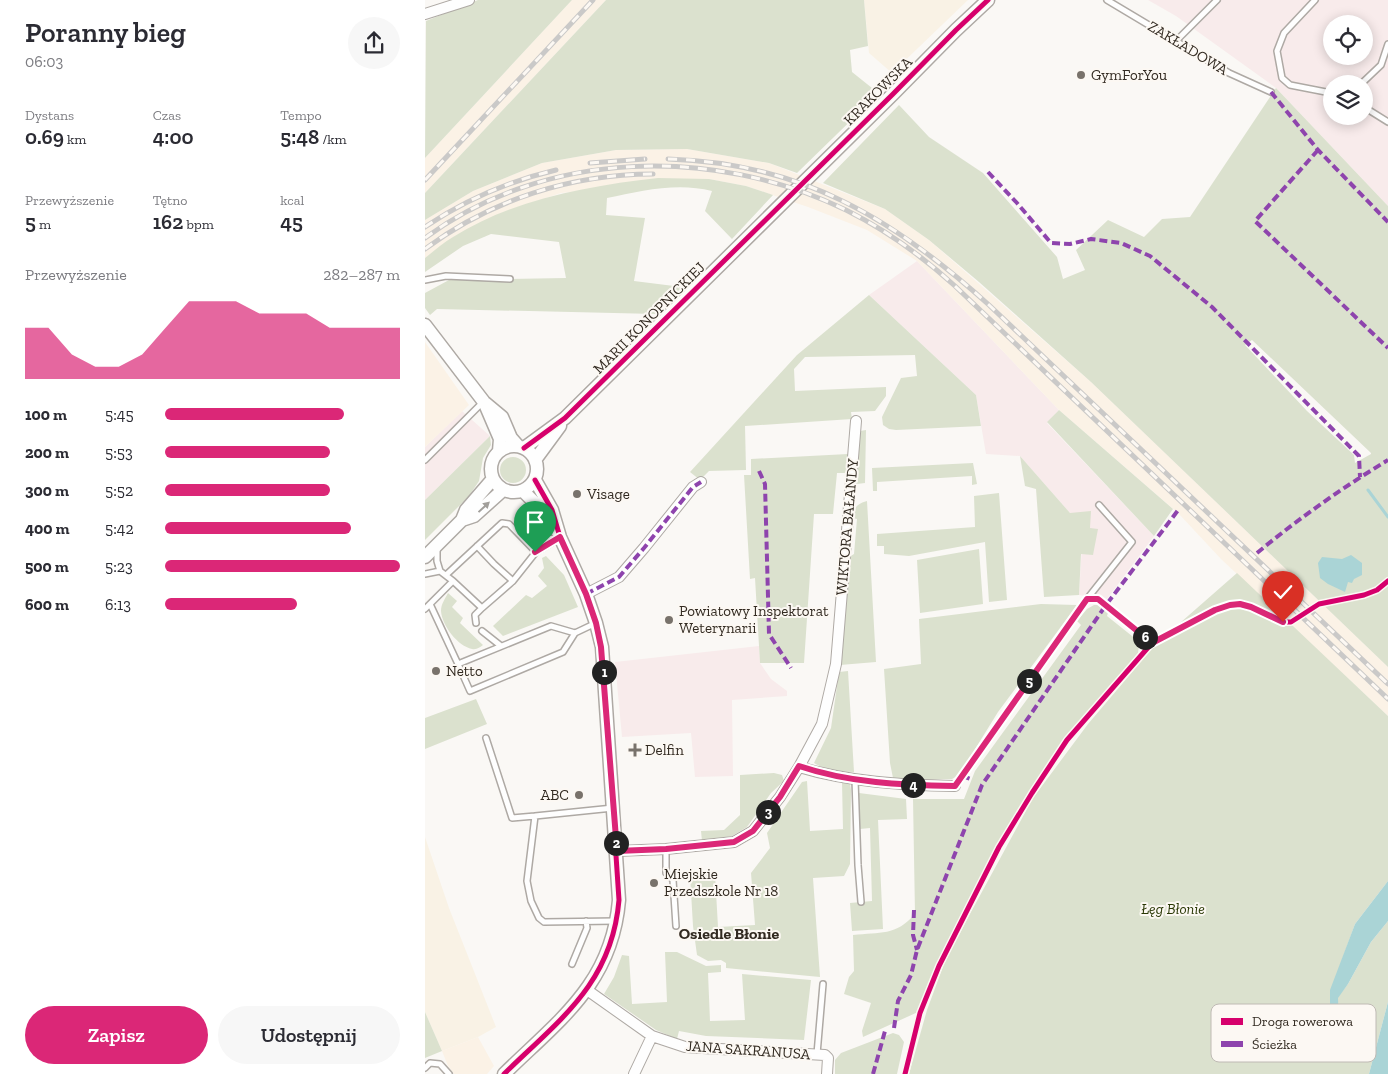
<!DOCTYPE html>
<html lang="pl">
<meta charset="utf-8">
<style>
:root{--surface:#fff;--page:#f7f7f7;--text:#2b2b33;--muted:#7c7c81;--accent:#db2777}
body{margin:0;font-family:"Zilla Slab",serif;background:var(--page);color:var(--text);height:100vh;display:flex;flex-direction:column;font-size:19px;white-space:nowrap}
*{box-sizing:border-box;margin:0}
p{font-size:16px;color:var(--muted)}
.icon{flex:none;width:28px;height:28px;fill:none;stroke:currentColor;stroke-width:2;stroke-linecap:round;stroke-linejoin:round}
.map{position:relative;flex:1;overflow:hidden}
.drawer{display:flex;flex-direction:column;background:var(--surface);width:425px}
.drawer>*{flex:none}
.fabs{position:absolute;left:898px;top:15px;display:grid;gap:10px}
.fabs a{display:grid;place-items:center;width:50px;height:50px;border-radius:50%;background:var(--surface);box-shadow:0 2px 12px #0003;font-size:25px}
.pin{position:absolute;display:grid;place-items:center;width:42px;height:42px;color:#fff;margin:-51px -21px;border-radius:50% 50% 50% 0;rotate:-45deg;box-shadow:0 0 5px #0007}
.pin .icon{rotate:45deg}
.km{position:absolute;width:25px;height:25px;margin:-12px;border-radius:50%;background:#222;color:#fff;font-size:14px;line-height:25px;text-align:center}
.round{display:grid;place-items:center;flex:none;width:52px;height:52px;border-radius:26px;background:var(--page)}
.head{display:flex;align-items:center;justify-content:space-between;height:85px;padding:0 25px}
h1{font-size:28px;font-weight:600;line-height:38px}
.stats{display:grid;grid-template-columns:repeat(3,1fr);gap:8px;height:85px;padding:5px 25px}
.stats div{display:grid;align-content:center}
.stats b{font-size:21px;font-weight:600}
.stats small{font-size:14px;font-weight:400}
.stats p{font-size:14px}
.chart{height:140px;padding:10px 25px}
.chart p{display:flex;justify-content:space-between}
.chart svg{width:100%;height:90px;margin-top:5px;fill:var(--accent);opacity:.7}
.action{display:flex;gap:10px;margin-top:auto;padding:10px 25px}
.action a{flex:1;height:58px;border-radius:30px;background:var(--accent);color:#fff;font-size:20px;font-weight:600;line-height:58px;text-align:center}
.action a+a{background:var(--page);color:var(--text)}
ul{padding:0 25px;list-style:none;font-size:16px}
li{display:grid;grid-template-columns:80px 60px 1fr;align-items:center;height:38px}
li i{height:12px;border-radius:6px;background:var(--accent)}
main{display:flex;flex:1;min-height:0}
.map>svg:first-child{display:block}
</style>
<main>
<section class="drawer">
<div class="head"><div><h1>Poranny bieg</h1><p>06:03</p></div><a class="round"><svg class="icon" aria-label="share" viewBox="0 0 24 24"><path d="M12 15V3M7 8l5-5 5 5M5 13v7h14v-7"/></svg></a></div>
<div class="stats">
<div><p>Dystans</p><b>0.69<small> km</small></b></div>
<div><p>Czas</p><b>4:00</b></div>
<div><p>Tempo</p><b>5:48<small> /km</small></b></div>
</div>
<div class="stats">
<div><p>Przewyższenie</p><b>5<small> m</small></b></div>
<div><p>Tętno</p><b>162<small> bpm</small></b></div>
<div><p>kcal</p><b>45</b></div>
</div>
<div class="chart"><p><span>Przewyższenie</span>282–287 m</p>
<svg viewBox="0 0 160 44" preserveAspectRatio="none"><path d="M0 44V19L10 19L20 32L30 38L40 38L50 32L60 19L70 6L80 6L90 6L100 12L110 12L120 12L130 19L140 19L150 19L160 19V44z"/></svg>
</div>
<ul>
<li><b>100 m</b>5:45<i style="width:76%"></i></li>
<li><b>200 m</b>5:53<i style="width:70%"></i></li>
<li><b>300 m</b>5:52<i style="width:70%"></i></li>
<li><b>400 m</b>5:42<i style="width:79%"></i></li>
<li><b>500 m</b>5:23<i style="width:100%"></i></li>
<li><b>600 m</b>6:13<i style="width:56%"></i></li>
</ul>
<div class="action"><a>Zapisz</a><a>Udostępnij</a></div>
</section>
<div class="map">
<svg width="963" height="1074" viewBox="0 0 963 1074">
<rect width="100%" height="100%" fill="#faf8f5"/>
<path fill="#f9f2e5" d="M439 0H543L467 73 444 53Z
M0 837 24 908 71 1027 53 1037 17 1051 0 1012Z"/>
<path fill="#f8ebeb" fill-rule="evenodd" d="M723 0H963V206L851 88 751 16ZM906 24H939V56H906ZM906 84H939V116H906Z
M492 261 634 410 622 423 729 536 682 599 654 595 658 528 595 456 561 454 551 395 444 295Z
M37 411 65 436 0 500V447Z
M334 646 335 663 346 679 362 691V696L307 700 308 776 270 777 266 733 197 737 190 662Z"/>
<path fill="#fbf2e6" d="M147 0H181L0 193V158Z
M262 149 344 163 460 209 504 240 666 382 963 667V716L796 559 754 514 634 410 492 261 442 230 383 207 321 186 284 179 136 193 76 213 28 237 0 258V220L48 191 117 163 191 150Z
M0 342 44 405 0 447Z
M53 1037 69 1066 62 1074H29L23 1066 17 1051Z"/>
<path fill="#dbe1ce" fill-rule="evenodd" d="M53 0H147L0 158 1 21Z
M181 0H439L443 46 425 50 427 72 447 88 451 94 448 99 372 173 344 163 262 149 191 150 117 163 48 191 0 220V193Z
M851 88 963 206V667L666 382 554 282 504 240 460 209 398 183 474 105 504 137 558 173 632 257 638 279 660 270 651 250 683 220 719 237 737 219 765 217ZM827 340 946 453V454L930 463 929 455 882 411 820 345Z
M233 178 284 179 321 186 348 195 307 239 280 211 287 191C252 182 216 191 182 198L181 215 220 218 209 281 257 287 231 314 12 309 5 315 0 308V293L24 280 141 278 134 242 66 234 38 246 0 272V258C9 251 18 243 28 237 89 199 162 186 233 178Z
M444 295 551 395 556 426 471 430 464 429 458 425 457 417 476 378 492 376 490 355 380 357 369 369 370 391 461 387V396L450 411 426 412 427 419 320 426 321 470 284 471 275 480 265 472 372 355Z
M634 410 748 509 729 536 622 422Z
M441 430 440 483 432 484 435 431Z
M65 436 66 445 58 458 54 481 44 496 0 540V500Z
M423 454V473H412L408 514H389L379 663H335L330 578 325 579 319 475H326V459Z
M595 456 645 513 666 511 665 528 673 529 668 555 656 554 654 595 619 597 611 489 600 486Z
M75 470a13 13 0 1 1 26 0a13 13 0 1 1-26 0Z
M548 463 552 484 547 485V476L452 482V491H448L447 468Z
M574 493 582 600 564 602 560 542 484 556 459 554V546H452V534L550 527 549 496Z
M442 501 451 662 415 665 424 557 429 554 432 519 428 518C429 507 432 504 442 501Z
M554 549 558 604 495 613 492 560Z
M121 556 139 575 153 607 78 636 68 626 101 595 107 598 122 586 113 576 119 568 117 558Z
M812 573 963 716V881L930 924 906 990 905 1008 898 1038 909 1033 914 1025 912 998 923 984 946 942 963 921V1002L944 1074H484L502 1010 519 964 546 912 608 798 663 724 731 644Z
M23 593 32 601 27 607 38 618 35 623 58 645C55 647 52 650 47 649 33 646 17 626 16 611 16 604 20 599 23 593Z
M616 604 652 605 573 712 534 775 527 779 475 780 468 778 465 763 459 669 496 664 494 619Z
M669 605H674L683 613 682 616 712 640 714 646 713 653C681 691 648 728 619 769 609 784 600 801 590 818 552 880 520 944 493 1012L438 1037 437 1031 446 1003 419 994 424 977 429 971 428 935C455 932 471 936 490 914L488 799H539L550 771 656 625 652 621 662 609Z
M423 671 429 772 403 771 389 763 406 728 414 672Z
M51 699 62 724 0 749V718Z
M349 773 357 775 359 781 346 793 322 827 307 836 288 841H277L276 831 299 830 315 815V775Z
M382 781 385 831 418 829 417 782 425 784 426 790 425 864 419 876 388 878 395 977 301 968V963L296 960 283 961 272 955 268 926 265 875 290 874 293 927 330 925 326 873 345 848 342 833 377 782Z
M434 793 481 799 482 819 453 820 458 929 427 931 425 903 447 901 445 828 435 829 433 819Z
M240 952H252L281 966 296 965V972L283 973 285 1021 320 1020 317 974 386 980 379 1040 281 1036 254 1031 252 1039 231 1030 179 994 189 977 197 955 204 956 207 1004 242 1002Z
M0 1012 17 1051 0 1058Z
M468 1033 474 1035 479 1042 472 1074H410V1060L416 1053Z"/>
<path fill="#aad4d6" d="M926 555 937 563V575L929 579 927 583 923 582 920 592 903 584 895 578 893 563 897 557 917 559Z
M963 881V921L946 942 923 984 913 998 914 1025 905 1043 898 1038 905 1008V990L930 924Z
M963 1002V1074H944Z"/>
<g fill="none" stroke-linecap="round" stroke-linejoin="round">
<path stroke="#aad4d6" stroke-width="3" d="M943 490 963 517"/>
<defs>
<path id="service" d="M682 0 804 73 846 92
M890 0 859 33 852 51 857 78 865 85 906 93
M751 41 792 0
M936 84 956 65 963 44
M939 107 963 122
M0 280 21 276 85 279
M0 460 58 402
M52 546 69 564 88 581
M12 548V561L15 571 28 581 57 608 88 581 111 552 135 538
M0 574 15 571
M21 575 77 523 84 524 111 552
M662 599H673L727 643
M5 604 33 664 126 626 150 633 171 623
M0 609 28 581
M51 623 50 615 57 608
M57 631 76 646
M33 664 45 691 138 652 150 633
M61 738 87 818 110 816
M430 780 433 865 436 902
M530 786 662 599 707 542 674 505
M188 808 110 816 102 881 106 901 114 918 119 922 191 921
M241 849V873L248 880 251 926
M147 964 162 928 161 921
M392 1054 398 984
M0 1068 5 1063 15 1064 24 1074"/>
<path id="minor" d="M0 14 44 0
M161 594 194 577 219 548 268 487 276 482
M374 767C424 782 477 785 530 786
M192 851 241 849 309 842 328 831 355 797 374 767 397 724 411 664 431 421
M162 990 227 1036 209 1074
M227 1036 260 1047 400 1055 403 1058 402 1074"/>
<path id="tertiary" d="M0 325 59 402 77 417 86 438 93 446
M60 404 75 439 74 451
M66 469a23 23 0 1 1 46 0a23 23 0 1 1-46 0Z
M99 448 140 418 468 94 531 30 563 0
M110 460 135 426
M98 491 111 504 129 529
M37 520 41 510 67 480
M0 557 37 520 49 516 78 490
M79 1074C134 1020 187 984 194 900L177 647 171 623 161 594 135 537 127 510 110 480"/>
</defs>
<use href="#service" stroke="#aea9a4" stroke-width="8"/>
<use href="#minor" stroke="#aea9a4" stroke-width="12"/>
<use href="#tertiary" stroke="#aea9a4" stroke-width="15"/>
<use href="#service" stroke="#fefefe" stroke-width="5"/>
<use href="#minor" stroke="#fefefe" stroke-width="10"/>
<use href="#tertiary" stroke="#fefefe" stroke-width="12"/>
<defs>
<path id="rail" d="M243 159C376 163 468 218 564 305L963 684
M165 163 220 159
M0 180 168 0
M0 227C40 200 84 181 131 170
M0 238C121 149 289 146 421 210 461 230 497 256 530 286L963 699
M0 249C66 200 146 174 228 174"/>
</defs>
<use href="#rail" stroke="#cac9c8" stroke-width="5"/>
<use href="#rail" stroke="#fcf8f3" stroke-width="3" stroke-dasharray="9" stroke-linecap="butt"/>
<path stroke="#8e44ad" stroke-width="4" stroke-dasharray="8 4" stroke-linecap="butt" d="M846 92 893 150 963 222
M893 150 830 221 963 348
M563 172 592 203 626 243 645 244 666 239 696 243 725 256 787 307 934 456 935 477
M334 471 340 484 344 634 366 668
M832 553C873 519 917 488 963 460
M161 594 194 577 219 548 268 487 276 482
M537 776 548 780
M489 910 488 935 492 950
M469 1028 473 1001 486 975 492 950 557 785 681 605 754 509
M448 1074 460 1031"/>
<defs>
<path id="cycleway" d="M99 448 140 418 468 94 531 30 563 0
M79 1074C134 1020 187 984 194 900L177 647 171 623 161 594 135 537 127 510 110 480
M480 1074 495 1013 514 966 574 847 607 793 642 740 727 643 790 610 805 605 815 604 826 607 858 622H866L894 604 939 595 952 590 963 581"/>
</defs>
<use href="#cycleway" stroke="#fcf8f3" stroke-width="8"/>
<use href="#cycleway" stroke="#d6006c" stroke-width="5"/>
</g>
<defs><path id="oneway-solid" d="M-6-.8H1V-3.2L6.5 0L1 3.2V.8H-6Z" transform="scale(1.25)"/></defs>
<use fill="#a29f9b" href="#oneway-solid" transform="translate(59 507) rotate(-43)"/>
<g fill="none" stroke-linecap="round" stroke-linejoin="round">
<defs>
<path id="route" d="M110 552 135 537 161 594 171 623 176 647 192 851 241 849 309 842 328 831 355 797 374 766C424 783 477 785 530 786L662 599H673L727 643 790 610 805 605 815 604 826 607 858 622"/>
</defs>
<use href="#route" stroke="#fff" stroke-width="10"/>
<use href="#route" stroke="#db2777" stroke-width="6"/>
</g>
<g fill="#78726b" stroke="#fcf8f3" stroke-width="2">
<circle cx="656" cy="75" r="5"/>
<circle cx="152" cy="494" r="5"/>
<circle cx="244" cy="620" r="5"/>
<circle cx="11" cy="671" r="5"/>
<path d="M207.5 742.5h5v5h5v5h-5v5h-5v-5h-5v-5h5z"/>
<circle cx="154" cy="795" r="5"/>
<circle cx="229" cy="883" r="5"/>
</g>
<g text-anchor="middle" stroke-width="4" stroke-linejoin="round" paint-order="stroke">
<g font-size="15" fill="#322a21" stroke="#fcf8f3">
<text transform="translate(763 48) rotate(31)" y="5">ZAKŁADOWA</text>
<text transform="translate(453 91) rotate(-45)" y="5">KRAKOWSKA</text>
<text transform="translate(224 318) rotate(-45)" y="5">MARII KONOPNICKIEJ</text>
<text transform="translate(422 527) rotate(-85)" y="5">WIKTORA BAŁANDY</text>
<text transform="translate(323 1050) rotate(4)" y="5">JANA SAKRANUSA</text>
</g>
<g font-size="15" fill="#322a21" stroke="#fcf8f3" text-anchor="start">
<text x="666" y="80">GymForYou</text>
<text x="162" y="499">Visage</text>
<text x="254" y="616">Powiatowy Inspektorat<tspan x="254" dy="17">Weterynarii</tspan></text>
<text x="21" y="676">Netto</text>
<text x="220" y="755">Delfin</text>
<text x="144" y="800" text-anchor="end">ABC</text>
<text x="239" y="879">Miejskie<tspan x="239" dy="17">Przedszkole Nr 18</tspan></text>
</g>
<g font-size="15" font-style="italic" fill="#2a3805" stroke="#fcf8f3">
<text x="748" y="914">Łęg Błonie</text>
</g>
<g font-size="16" font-weight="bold" fill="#322a21" stroke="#fcf8f3">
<text x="304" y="939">Osiedle Błonie</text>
</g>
</g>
<rect x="786" y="1004" width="165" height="58" rx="8" fill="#fcf8f3" stroke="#bfbab4" stroke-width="1"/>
<rect x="796" y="1018" width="22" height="7" fill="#d6006c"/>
<rect x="796" y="1041" width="22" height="6" fill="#8e44ad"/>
<g font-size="14" fill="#322a21">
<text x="827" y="1026">Droga rowerowa</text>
<text x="827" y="1049">Ścieżka</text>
</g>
</svg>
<div class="fabs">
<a><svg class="icon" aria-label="locate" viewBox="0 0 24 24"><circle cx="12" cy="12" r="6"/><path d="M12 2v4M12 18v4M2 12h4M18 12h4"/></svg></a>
<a><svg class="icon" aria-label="layers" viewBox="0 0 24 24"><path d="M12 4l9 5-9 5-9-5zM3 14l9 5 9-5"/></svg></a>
</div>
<div class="pin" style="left:110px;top:552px;background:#1e9e55"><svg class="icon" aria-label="arrive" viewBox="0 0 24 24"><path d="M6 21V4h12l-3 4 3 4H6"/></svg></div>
<div class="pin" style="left:858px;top:622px;background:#d93025"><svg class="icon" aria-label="check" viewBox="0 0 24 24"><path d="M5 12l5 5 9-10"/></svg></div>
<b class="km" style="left:179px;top:672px">1</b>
<b class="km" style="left:191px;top:843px">2</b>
<b class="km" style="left:343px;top:812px">3</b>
<b class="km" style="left:488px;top:785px">4</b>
<b class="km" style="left:604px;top:681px">5</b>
<b class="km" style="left:720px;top:637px">6</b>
</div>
</main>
